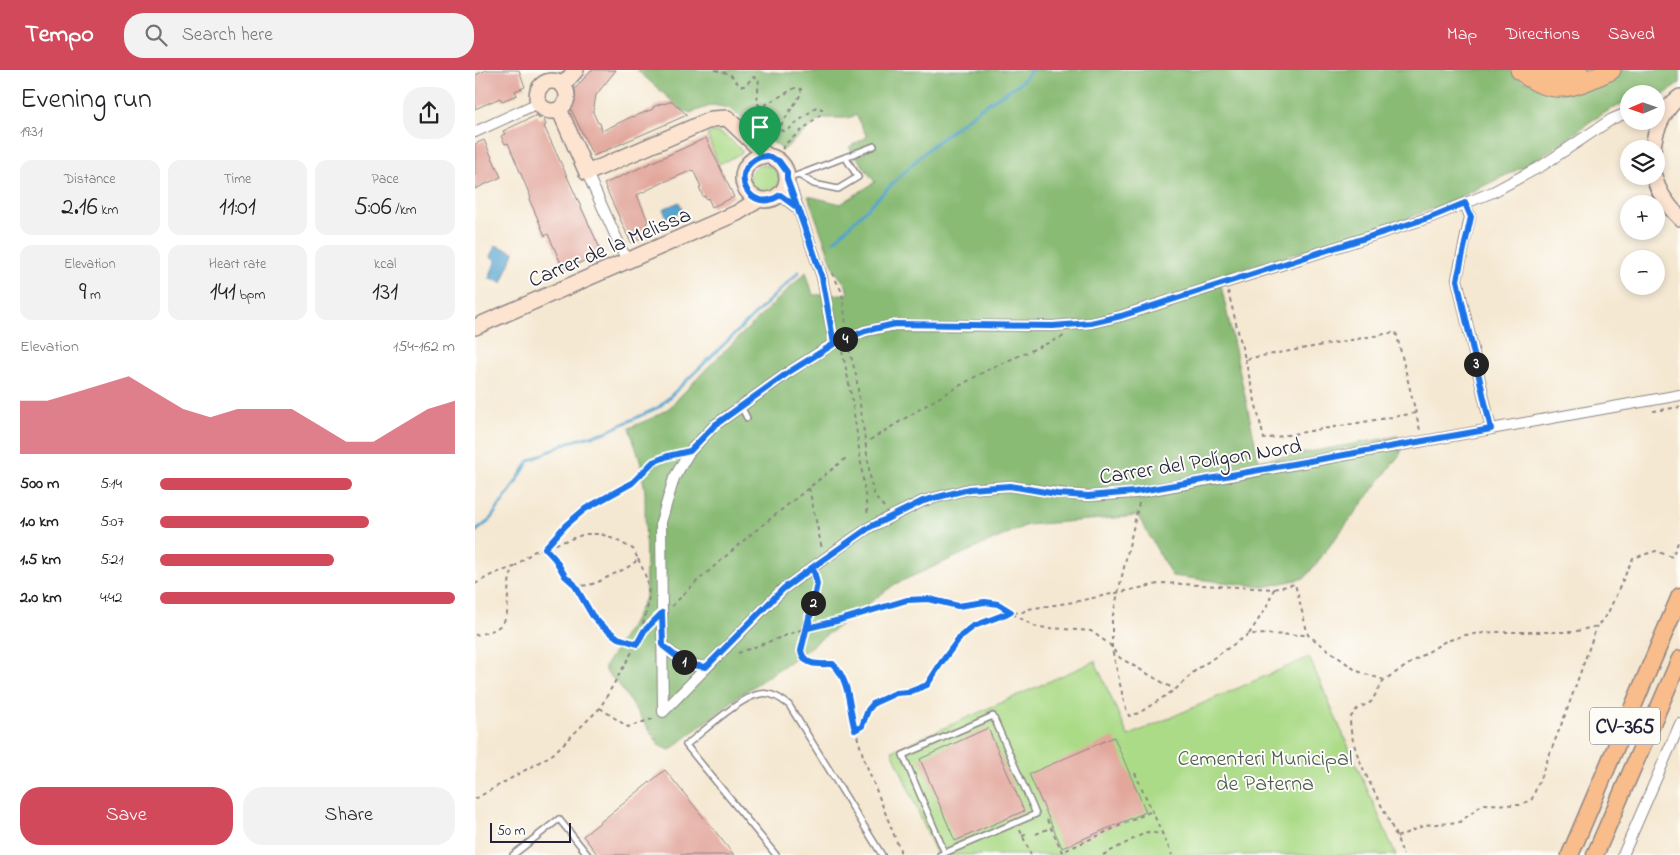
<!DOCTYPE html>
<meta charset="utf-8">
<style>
:root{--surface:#fff;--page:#f2f2f2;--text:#202124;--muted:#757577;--accent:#d1495b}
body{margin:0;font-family:"Indie Flower",sans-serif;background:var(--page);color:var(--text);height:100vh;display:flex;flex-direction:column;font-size:19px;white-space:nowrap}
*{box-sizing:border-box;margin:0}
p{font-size:16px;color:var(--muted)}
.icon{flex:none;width:28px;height:28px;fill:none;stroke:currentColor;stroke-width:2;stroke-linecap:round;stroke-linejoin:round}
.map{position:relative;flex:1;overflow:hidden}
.side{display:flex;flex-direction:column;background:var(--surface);width:475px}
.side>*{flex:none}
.needle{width:32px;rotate:268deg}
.fabs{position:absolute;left:1145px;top:15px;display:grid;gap:10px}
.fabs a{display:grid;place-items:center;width:45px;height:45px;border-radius:50%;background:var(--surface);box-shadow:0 2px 8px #0003;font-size:25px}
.scale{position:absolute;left:15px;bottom:12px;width:81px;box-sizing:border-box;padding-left:5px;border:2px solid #22223b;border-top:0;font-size:14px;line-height:18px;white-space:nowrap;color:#22223b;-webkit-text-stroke:4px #fdfcf7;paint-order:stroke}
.pin{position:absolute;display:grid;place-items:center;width:42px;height:42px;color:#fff;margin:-51px -21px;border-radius:50% 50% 50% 0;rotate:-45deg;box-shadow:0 0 5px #0007}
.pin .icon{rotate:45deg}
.km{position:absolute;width:25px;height:25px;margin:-12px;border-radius:50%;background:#222;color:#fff;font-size:14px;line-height:25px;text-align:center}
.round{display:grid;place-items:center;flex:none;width:52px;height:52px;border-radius:20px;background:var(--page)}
.head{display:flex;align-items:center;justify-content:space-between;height:85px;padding:0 20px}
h1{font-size:28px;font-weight:600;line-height:38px}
.figures{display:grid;grid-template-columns:repeat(3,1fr);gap:8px;height:85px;padding:5px 20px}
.figures div{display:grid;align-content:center;border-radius:12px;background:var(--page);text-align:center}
.figures b{font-size:25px;font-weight:600}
.figures small{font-size:14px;font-weight:400}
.figures p{font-size:14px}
.chart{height:140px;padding:10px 20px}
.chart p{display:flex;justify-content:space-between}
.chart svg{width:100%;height:90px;margin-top:5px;fill:var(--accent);opacity:.7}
.button{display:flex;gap:10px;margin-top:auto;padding:10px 20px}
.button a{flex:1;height:58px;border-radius:20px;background:var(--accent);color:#fff;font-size:20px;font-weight:600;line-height:58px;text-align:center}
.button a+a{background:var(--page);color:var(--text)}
ul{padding:0 20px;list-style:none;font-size:16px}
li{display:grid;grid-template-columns:80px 60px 1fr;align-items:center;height:38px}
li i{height:12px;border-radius:6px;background:var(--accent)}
header{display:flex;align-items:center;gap:30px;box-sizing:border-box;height:70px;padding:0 25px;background:var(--accent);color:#fff}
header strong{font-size:24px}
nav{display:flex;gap:28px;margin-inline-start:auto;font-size:18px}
.search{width:350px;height:45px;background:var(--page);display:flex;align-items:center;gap:12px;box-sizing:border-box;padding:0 18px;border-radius:20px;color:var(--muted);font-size:19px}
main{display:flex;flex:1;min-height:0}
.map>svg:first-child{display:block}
</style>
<header>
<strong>Tempo</strong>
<div class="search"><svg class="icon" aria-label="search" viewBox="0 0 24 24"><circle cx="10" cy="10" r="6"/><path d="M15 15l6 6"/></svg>Search here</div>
<nav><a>Map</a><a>Directions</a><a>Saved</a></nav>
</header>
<main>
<section class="side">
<div class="head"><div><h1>Evening run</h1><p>19:31</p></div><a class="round"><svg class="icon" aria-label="share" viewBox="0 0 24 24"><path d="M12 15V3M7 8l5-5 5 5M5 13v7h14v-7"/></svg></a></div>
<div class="figures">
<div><p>Distance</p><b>2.16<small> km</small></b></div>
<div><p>Time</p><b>11:01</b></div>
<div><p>Pace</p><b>5:06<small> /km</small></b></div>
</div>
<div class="figures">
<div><p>Elevation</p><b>9<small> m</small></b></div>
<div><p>Heart rate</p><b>141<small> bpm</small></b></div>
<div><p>kcal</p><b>131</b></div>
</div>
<div class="chart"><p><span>Elevation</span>154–162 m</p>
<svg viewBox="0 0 160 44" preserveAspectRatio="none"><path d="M0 44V18L10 18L20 14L30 10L40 6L50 14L60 22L70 26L80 22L90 22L100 22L110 30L120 38L130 38L140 30L150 22L160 18V44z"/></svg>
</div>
<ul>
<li><b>500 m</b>5:14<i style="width:65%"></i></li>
<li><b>1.0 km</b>5:07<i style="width:71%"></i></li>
<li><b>1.5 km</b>5:21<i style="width:59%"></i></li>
<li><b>2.0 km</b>4:42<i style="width:100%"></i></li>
</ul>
<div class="button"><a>Save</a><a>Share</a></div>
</section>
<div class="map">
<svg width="1205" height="785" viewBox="0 0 1205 785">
<rect width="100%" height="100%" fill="#fdfcf7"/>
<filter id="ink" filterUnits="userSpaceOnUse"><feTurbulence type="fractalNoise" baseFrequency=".02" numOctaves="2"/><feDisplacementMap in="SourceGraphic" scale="10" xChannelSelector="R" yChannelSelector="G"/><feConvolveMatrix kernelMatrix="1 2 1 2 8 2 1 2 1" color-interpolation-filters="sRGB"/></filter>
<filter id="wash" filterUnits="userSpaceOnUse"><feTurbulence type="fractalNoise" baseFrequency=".0096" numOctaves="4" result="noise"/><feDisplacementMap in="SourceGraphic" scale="20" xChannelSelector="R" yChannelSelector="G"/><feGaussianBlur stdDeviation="1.12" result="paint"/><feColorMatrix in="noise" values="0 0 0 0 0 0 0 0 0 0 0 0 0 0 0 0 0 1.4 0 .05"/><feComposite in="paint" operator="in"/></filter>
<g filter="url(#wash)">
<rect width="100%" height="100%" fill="#f5e8d2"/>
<path fill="#acdb88" stroke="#677e62" d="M237 62C248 61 258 73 267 80V83L244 94 232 65Z
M274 110a15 15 0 1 1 30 0a15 15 0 1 1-30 0Z
M834 587 921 785H462L417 681 620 591 653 666Z"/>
<path fill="#89bb74" stroke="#566e58" d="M162 0H282C313 5 346 3 376 0H1034L1048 11 1106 19 1146 0H1205V13L1181 30V24H1154V32L1138 38 1116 51 1087 73 1052 95 975 132 901 160 744 206 784 391 923 366 926 383 830 508 789 517 697 506 663 446 552 455 420 514 323 586 264 626 195 680 185 676 144 615 130 601V596L159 550 171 526 170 422 165 390 154 358 177 348 194 338 235 295 331 202 338 225 373 224 371 215 360 201 333 126 366 134 400 112 374 77 392 67 381 45 373 48H346L308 80 254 38 238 35 215 43 206 39Z"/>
<path fill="#52a3cd" stroke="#3a6284" d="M204 132 208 141 192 148 188 139Z
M20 175 39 182 27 213 14 208 21 190 16 187Z"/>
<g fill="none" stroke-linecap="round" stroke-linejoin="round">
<path stroke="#52a3cd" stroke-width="3" d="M359 171 454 78 506 38 545 13 557 0
M0 462 14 451 37 418 54 391 94 372 131 362 184 337 324 202"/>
</g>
<g id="blocks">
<path fill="#e2a69b" d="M12 0H44L50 17 40 21 42 25 27 31 25 28 0 39V5Z
M116 0H141L121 25 118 42 123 53H125L127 61 158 46V47L178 39V37L188 33 189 34 197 31 212 45 118 86 96 39 100 28V19Z
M62 45 64 49 68 47 71 55 69 56 127 183 89 200 73 164 70 166 62 147 54 129 56 128 33 73 30 74 26 66 30 64 28 61Z
M231 68 259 127 237 137 233 128 231 129 230 126 228 127 224 117H226L218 100 189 112 162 125 173 151 171 153 176 164 156 173 129 114Z
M9 70 26 107 0 119V74Z
M513 658 549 741 480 771 445 689Z
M639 667 671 742 587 778 554 704Z
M190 700 235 755 259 785H123L108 766Z"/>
</g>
</g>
<g filter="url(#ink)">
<use href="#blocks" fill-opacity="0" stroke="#8c8586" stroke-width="1"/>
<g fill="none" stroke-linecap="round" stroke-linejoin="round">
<defs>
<path id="lane" d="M324 105 339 114 363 119 383 107 370 87
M313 109 399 76
M266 336 272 348
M38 785 84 749 113 785
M301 785 211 675C229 661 265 627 285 624 296 622 305 628 314 635L407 785
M465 785 561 744 518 646 428 685 470 783"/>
<path id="street" d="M0 62 63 33
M112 103 152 191
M313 109 347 207 359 273
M305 125 323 139
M990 133 995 147 982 209 1016 359
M188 576 211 594 231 597
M188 642 186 452 199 408 215 381 240 355 314 302 359 273 390 261 420 255 578 256 616 253 646 246 956 147 1018 122 1068 95 1137 49 1154 42
M188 642 308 519 367 476 395 457 448 431 494 419 535 416 582 423 613 426 660 423 1205 325
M1148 785 1205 654"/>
<path id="secondary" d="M62 26a15 15 0 1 1 30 0a15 15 0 1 1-30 0Z
M88 15 101 0
M84 39 112 103 237 49 252 48 292 86
M1178 79C1179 61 1190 37 1205 27
M268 108a22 22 0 1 1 44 0a22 22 0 1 1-44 0Z
M1179 106C1183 123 1193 136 1205 148
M0 257 262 143 283 130"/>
<path id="primary" d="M1095 785 1205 526
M1120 785 1205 589"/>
<path id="highway" d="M1045 0C1078 29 1101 16 1136 0
M1065 0C1076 6 1091 5 1103 0"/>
</defs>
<use href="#lane" stroke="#8c8586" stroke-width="8"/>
<use href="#street" stroke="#8c8586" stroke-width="12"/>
<use href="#secondary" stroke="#8c8586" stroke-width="18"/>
<use href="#primary" stroke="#8c8586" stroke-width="19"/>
<use href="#highway" stroke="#8c8586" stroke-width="21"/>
<path stroke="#8c8586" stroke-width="2" stroke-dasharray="4 4" stroke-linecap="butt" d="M240 0 255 4 265 16H270L278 7 284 8 282 33 285 36H288L320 18 326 19V24L306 55V60L308 61 313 60 341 37 347 39 345 45 309 75 306 83 309 84 315 100
M357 203 367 222 371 255 370 258
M753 221 770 289 921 262 945 360
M374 279 381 305 396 413 400 427 410 438
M367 281C380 335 385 391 393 446
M770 289 789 369 941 343
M1179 340V341L1205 337
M395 370 458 331 514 299 589 266
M334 418 347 479
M664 433 637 549V579L650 636 654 646 664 643 701 619 721 600 774 564 833 565
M163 489C180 521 174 536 163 569
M39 497 58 482 110 464H126L141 470 158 479 163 489C155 498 144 501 133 507 93 529 92 504 70 478L91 455 110 439 157 413 178 392 202 384
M340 507 342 514 326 581C330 597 345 594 358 594L364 600 373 618 378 652 389 689 425 780V785
M0 514 18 504 39 497C23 531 50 557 0 565
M99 514C114 541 130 567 162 573
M197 536 219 514 275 465 371 388
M774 564 791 538 799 519
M263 583 331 558 365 550 431 530 454 529 483 536 510 532 523 534 536 543 548 542 553 539 599 532 688 513 799 519 820 514 833 565 882 601 909 610 969 572 990 565 1019 562H1098L1122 556 1132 545 1158 488 1181 481 1197 487 1205 468
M909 610 896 632 882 639 875 648C875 692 915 741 928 785
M125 638 153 657 180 648
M380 660 387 656 393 640 399 633 421 623 435 622 452 615 466 593 486 566 499 556 536 543 561 557 616 561 634 574 645 588 699 619
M660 703 697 785
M0 729 78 684 125 638 169 561 176 554
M572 750 587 782 677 741
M545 760 556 785
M561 764 575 758
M547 766 554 764
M922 767 950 755 985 752 1008 734 1045 735 1057 729 1092 640 1122 556
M628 785 672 762 687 764"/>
<use href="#lane" stroke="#fff" stroke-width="5"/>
<use href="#street" stroke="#fff" stroke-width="10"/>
<use href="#secondary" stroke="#fde4d1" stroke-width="15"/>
<use href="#primary" stroke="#f9bc8b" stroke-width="16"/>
<use href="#highway" stroke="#f9bc8b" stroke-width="19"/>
</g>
</g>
<g fill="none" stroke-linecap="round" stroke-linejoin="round" filter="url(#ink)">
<defs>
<path id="route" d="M285 87 292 86 304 91 312 102V109L347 207 359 274 314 302 240 355 215 381 193 386 178 392 157 413 110 439 91 455 70 478 80 489 90 506 99 514 117 545 127 556 143 568 162 574 169 561 187 543 188 576 211 594 231 597 308 519 338 497 342 514 333 558 365 550 432 530 454 529 483 536 510 532 523 534 536 542 499 556 486 566 466 593 452 615 434 622 421 623 399 633 393 640 387 656 380 660C373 637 376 612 358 594 345 594 330 597 326 581L342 514 338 497 395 457 448 431 494 419 535 416 582 424 613 426 660 422 1016 359 982 210 996 147 990 133 956 147 646 246 616 253 578 256 420 254 390 261 359 274 347 207 324 139 305 125C276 146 251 101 285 87"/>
</defs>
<use href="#route" stroke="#fff" stroke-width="10"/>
<use href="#route" stroke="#1a73e8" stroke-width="6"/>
</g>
<g text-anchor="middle" stroke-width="4" stroke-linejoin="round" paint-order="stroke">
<rect fill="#fdfcf7" stroke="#646373" stroke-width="1" x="1115" y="637.5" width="70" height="37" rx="4"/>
<g font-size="21" font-weight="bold" fill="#22223b">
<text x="1150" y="663">CV-365</text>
</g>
<g font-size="22" fill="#22223b" stroke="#fdfcf7">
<text transform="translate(134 176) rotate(-23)" y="8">Carrer de la Melissa</text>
<text transform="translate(725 390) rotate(-9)" y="8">Carrer del Polígon Nord</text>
</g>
<g font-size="22" fill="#4b5a52" stroke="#fdfcf7">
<text x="790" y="695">Cementeri Municipal<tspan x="790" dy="25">de Paterna</tspan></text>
</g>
</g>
</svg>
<div class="fabs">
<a><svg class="needle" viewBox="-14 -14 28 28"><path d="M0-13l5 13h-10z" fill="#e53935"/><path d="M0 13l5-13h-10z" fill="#757577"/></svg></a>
<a><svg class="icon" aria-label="layers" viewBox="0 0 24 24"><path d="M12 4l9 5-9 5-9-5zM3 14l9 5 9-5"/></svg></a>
<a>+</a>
<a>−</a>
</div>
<div class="scale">50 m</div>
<div class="pin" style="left:285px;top:87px;background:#1e9e55"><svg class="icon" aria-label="arrive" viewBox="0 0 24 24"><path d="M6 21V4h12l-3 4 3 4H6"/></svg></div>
<b class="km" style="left:209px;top:592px">1</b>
<b class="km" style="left:338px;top:533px">2</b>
<b class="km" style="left:1001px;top:294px">3</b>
<b class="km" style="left:370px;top:269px">4</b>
</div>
</main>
